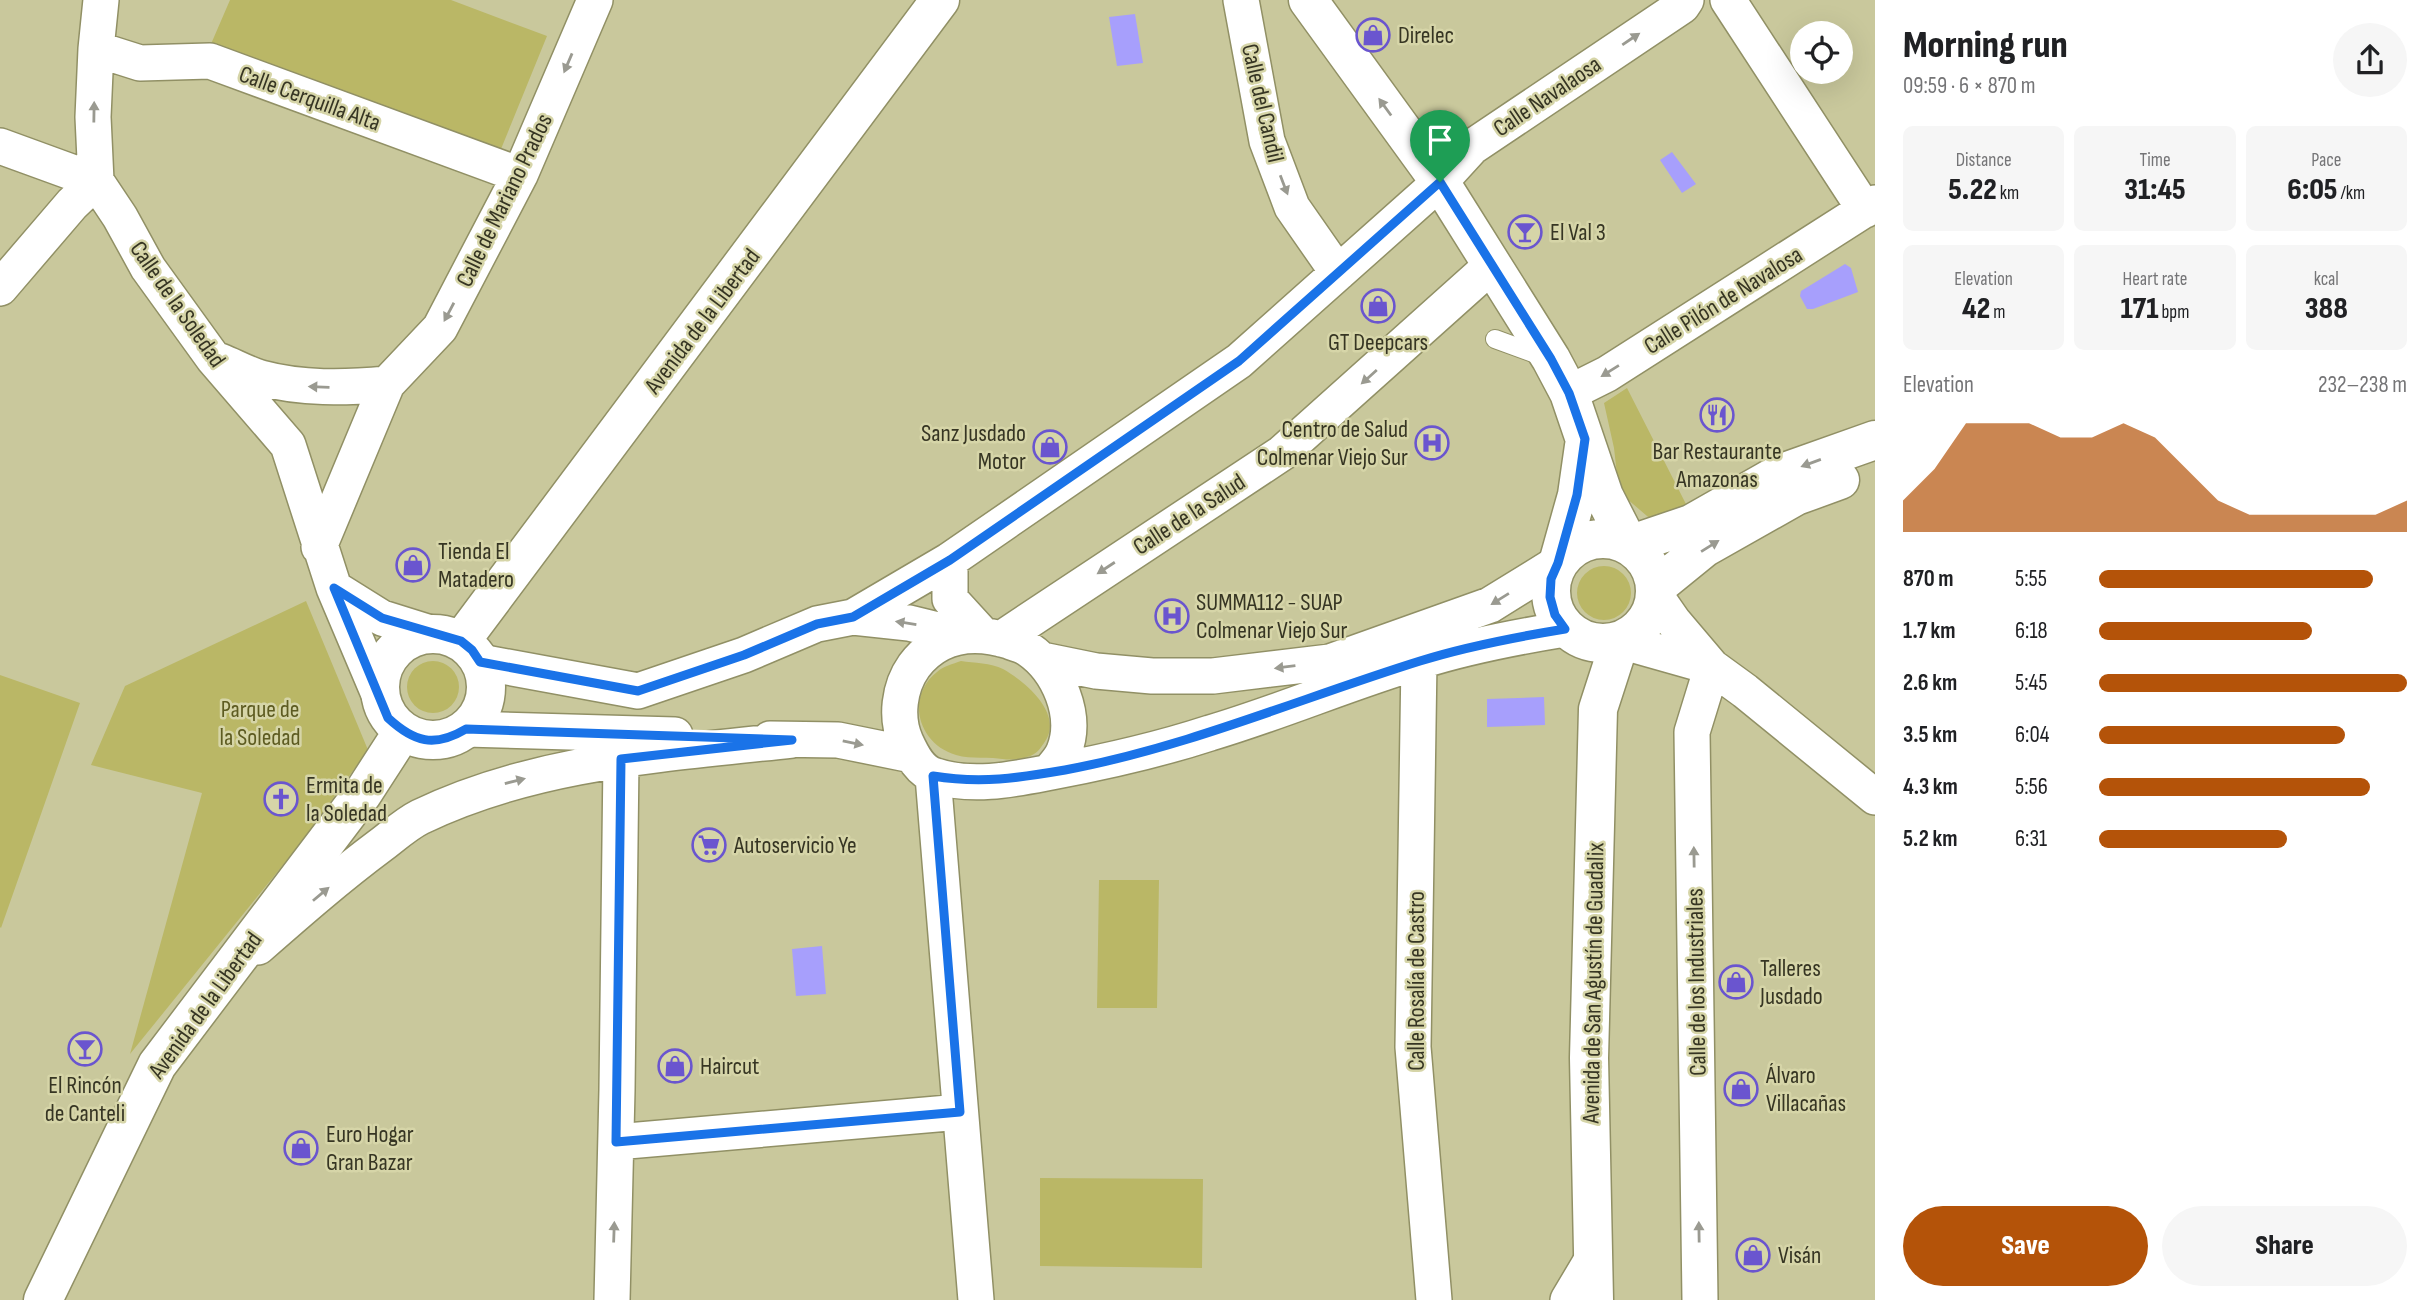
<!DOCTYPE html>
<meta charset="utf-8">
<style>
:root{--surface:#fff;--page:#f6f6f6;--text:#202124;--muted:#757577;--accent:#b45309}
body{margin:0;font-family:"Sofia Sans Condensed",sans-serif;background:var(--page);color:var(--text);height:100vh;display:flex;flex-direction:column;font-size:26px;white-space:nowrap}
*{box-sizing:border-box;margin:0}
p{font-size:23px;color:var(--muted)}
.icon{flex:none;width:38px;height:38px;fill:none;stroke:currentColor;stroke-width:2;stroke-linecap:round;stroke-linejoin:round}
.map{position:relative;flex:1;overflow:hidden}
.details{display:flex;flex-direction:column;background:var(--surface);width:560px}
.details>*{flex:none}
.buttons{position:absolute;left:1790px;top:21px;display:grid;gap:14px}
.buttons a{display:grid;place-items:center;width:63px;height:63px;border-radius:50%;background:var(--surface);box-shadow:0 7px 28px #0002;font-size:35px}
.pin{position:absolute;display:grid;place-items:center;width:60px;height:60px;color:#fff;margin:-72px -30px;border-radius:50% 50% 50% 0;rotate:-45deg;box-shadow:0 0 7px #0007}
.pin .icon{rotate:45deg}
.round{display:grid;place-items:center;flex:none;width:74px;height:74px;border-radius:37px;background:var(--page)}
.summary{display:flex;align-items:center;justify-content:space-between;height:119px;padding:0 28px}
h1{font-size:38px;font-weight:800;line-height:52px}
.stats{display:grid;grid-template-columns:repeat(3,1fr);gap:10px;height:119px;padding:7px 28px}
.stats div{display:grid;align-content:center;border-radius:10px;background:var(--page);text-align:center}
.stats b{font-size:30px;font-weight:800}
.stats small{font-size:19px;font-weight:400}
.stats p{font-size:19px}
.chart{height:196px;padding:14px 28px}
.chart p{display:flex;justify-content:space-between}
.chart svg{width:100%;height:126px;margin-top:7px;fill:var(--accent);opacity:.7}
.primary-button{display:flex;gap:14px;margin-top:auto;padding:14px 28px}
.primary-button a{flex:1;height:80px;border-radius:42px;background:var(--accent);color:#fff;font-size:28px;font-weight:800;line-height:80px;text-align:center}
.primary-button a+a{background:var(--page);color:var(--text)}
ul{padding:0 28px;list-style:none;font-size:23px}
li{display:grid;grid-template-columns:112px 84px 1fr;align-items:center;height:52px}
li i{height:18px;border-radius:9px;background:var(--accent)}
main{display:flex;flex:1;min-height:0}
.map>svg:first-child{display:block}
</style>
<main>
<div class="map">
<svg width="1875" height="1300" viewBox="0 0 1875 1300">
<rect width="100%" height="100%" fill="#c9c89c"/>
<path fill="#bab766" d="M230 0H451L547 36 501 149 211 44Z
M1627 388 1689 510 1661 528 1619 492 1614 448 1604 403Z
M1577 593a27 27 0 1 1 54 0a27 27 0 1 1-54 0Z
M306 601 368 750 300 844 130 1054 202 793 91 765 125 686Z
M407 687a26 26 0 1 1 52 0a26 26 0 1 1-52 0Z
M961 661C974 663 991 663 1003 669 1026 682 1065 715 1044 743 1038 752 1035 755 1024 758 1012 761 1004 759 993 758 980 757 968 759 956 755 918 744 905 697 937 672 943 666 953 664 961 661Z
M0 675 80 703 1 928 0 927Z
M1099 880H1159L1157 1008H1097Z
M1040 1178 1203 1179 1202 1268 1040 1266Z"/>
<path fill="#a79ffc" d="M1135 14 1143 63 1117 66 1109 17Z
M1672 152 1696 184 1682 193 1660 160Z
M1845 264 1851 268 1858 292 1813 309H1807L1800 296 1801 291Z
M1544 697 1545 725 1487 727V699Z
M822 946 826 994 796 996 792 949Z"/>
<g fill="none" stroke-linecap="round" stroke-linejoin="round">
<defs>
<path id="lane" d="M1495 339 1544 357"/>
<path id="street" d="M101 0 96 49 93 117 96 181 120 217 148 268 213 358 288 445 334 588 381 699
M1241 0 1267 141 1292 207 1338 273
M1728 0 1865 210
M96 49 140 63 210 61 520 175
M0 146 96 181
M0 288 72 204 96 181
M220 361C233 366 247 374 261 378 302 389 344 388 387 384
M1569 393 1607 374 1875 203
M319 547 387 384 440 328 520 175 595 0
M950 560V599L982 634
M334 588 382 618 430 633
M1655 595 1673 621 1712 667 1745 691 1875 797
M853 617 909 623 958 635
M1001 639 1282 453 1492 265
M1620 641 1712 667
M1042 660 1096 671 1152 676H1213L1330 662 1490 605 1558 563
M1419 661 1413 1047 1434 1300
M480 662 638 691 744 655 817 624 853 617 950 560 1239 361 1440 182 1472 147 1682 6 1686 0
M466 729 675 735
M770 739 838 740 912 755
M1049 772C1054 766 1061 759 1064 751 1078 716 1059 670 1028 649 1022 645 1015 644 1009 641 973 630 938 634 914 666 899 687 895 718 906 742 912 755 920 772 936 776 973 788 1014 779 1051 772 1105 762 1158 750 1210 733 1281 712 1350 682 1421 661 1468 646 1516 637 1565 629
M933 776 976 1300
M258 947C298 912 338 877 381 845 393 836 406 824 420 817 536 761 666 754 792 740
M616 1142 960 1112
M612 1300 617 1090 621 759
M1568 1300 1593 1258
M1700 1300 1692 732 1712 667"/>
<path id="secondary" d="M1308 0 1440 182 1551 359 1569 393 1604 496 1629 545
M1551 591a52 52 0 1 1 104 0a52 52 0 1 1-104 0Z
M1629 545 1691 524 1779 474 1875 440
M1558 563 1577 495 1584 446
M1656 587 1704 548 1796 496 1840 480
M380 687a53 53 0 1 1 106 0a53 53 0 1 1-106 0Z
M461 641 940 0
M43 1300 157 1065 363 793 403 731
M1594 1300 1589 1058 1598 709 1620 641"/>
</defs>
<use href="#lane" stroke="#919065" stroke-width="20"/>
<use href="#street" stroke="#919065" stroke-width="38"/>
<use href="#secondary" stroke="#919065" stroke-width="41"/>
<use href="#lane" stroke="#fff" stroke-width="18"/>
<use href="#street" stroke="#fff" stroke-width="35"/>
<use href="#secondary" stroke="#fff" stroke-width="38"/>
</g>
<defs><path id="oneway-solid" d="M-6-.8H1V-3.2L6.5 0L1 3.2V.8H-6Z" transform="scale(1.75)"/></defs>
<g fill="#9a9a91">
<use href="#oneway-solid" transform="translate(1631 39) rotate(-34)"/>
<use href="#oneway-solid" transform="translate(568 63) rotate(113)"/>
<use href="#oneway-solid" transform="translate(1385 107) rotate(-126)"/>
<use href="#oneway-solid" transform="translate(94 112) rotate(-89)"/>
<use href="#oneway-solid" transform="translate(1284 185) rotate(69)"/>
<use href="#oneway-solid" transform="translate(449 312) rotate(118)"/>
<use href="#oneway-solid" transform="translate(1610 371) rotate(148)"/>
<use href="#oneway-solid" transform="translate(1369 377) rotate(138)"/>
<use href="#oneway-solid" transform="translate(319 387) rotate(-178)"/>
<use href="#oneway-solid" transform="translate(1811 463) rotate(160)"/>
<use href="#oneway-solid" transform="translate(1710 546) rotate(-32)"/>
<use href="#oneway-solid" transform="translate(1106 568) rotate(147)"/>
<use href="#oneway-solid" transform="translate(1500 599) rotate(148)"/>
<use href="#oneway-solid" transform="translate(906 623) rotate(-171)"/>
<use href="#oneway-solid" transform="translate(1285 667) rotate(173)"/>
<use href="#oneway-solid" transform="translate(853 743) rotate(12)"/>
<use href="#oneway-solid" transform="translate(515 781) rotate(-14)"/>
<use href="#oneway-solid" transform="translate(1694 857) rotate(-91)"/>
<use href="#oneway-solid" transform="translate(321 894) rotate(-40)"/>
<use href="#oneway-solid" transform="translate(614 1232) rotate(-88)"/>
<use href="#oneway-solid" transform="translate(1699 1232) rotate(-91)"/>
</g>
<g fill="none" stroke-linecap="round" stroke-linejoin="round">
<defs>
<path id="route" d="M1440 182 1551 359 1569 393 1585 439 1577 495 1558 563 1551 579 1550 597 1555 615 1565 629C1516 637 1468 646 1420 661 1301 698 1188 747 1065 770 1018 778 981 784 933 776L960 1112 616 1142 621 759 792 740 466 729C434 748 414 742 388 718L334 588 382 618 461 641 472 650 480 662 638 691 744 655 817 624 853 617 950 560 1239 361Z"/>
</defs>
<use href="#route" stroke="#fff" stroke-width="14"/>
<use href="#route" stroke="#1a73e8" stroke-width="9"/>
</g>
<defs>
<symbol id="shop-ring" viewBox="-11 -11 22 22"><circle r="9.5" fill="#d6d5a8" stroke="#6a55cf" stroke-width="1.5"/><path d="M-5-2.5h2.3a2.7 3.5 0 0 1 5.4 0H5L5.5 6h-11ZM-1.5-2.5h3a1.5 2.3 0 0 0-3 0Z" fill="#6a55cf"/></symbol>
<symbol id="bar-ring" viewBox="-11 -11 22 22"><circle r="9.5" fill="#d6d5a8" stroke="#6a55cf" stroke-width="1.5"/><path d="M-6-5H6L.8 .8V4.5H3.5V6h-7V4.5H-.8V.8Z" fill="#6a55cf"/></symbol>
<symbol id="restaurant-ring" viewBox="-11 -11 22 22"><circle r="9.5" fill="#d6d5a8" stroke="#6a55cf" stroke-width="1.5"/><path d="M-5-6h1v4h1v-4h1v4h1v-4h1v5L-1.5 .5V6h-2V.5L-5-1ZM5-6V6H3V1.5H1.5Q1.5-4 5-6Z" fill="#6a55cf"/></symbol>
<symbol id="hospital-ring" viewBox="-11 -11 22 22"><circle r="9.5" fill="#d6d5a8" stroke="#6a55cf" stroke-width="1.5"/><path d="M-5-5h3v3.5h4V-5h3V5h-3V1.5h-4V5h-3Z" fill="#6a55cf"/></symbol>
<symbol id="church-ring" viewBox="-11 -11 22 22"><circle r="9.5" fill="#d6d5a8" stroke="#6a55cf" stroke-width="1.5"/><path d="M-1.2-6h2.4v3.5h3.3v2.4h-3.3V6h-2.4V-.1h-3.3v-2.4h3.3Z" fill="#6a55cf"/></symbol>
<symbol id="supermarket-ring" viewBox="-11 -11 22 22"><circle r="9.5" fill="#d6d5a8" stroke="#6a55cf" stroke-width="1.5"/><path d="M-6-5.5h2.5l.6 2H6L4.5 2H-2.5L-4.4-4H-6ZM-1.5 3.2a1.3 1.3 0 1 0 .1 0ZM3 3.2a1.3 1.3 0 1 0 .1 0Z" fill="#6a55cf"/></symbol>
</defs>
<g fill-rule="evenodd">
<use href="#shop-ring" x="1354" y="16" width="38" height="38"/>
<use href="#bar-ring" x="1506" y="213" width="38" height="38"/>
<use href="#shop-ring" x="1359" y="287" width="38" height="38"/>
<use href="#restaurant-ring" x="1698" y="396" width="38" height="38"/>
<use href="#hospital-ring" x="1413" y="424" width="38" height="38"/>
<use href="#shop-ring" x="1031" y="428" width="38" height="38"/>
<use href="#shop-ring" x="394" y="546" width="38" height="38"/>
<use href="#hospital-ring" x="1153" y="597" width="38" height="38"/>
<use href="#church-ring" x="262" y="780" width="38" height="38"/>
<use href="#supermarket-ring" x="690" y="826" width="38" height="38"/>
<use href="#shop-ring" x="1717" y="963" width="38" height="38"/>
<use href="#bar-ring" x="66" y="1030" width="38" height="38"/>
<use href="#shop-ring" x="656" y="1047" width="38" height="38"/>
<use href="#shop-ring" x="1722" y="1070" width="38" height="38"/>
<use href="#shop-ring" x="282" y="1129" width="38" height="38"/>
<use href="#shop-ring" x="1734" y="1236" width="38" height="38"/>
</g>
<g text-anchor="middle" stroke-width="5" stroke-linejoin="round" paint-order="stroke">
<g font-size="24" fill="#363523" stroke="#d6d5a8" text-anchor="start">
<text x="1398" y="43">Direlec</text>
<text x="1550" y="240">El Val 3</text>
<text x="1378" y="350" text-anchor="middle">GT Deepcars</text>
<text x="1408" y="437" text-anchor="end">Centro de Salud<tspan x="1408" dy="28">Colmenar Viejo Sur</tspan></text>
<text x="1026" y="441" text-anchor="end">Sanz Jusdado<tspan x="1026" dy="28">Motor</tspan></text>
<text x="1717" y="459" text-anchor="middle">Bar Restaurante<tspan x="1717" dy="28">Amazonas</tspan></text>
<text x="438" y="559">Tienda El<tspan x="438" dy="28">Matadero</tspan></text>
<text x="1196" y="610">SUMMA112 - SUAP<tspan x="1196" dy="28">Colmenar Viejo Sur</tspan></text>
<text x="306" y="793">Ermita de<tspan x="306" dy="28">la Soledad</tspan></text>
<text x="734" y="853">Autoservicio Ye</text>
<text x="1760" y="976">Talleres<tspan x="1760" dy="28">Jusdado</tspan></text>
<text x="700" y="1074">Haircut</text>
<text x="1766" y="1083">Álvaro<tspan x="1766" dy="28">Villacañas</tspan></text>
<text x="85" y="1093" text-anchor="middle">El Rincón<tspan x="85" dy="28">de Canteli</tspan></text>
<text x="326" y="1142">Euro Hogar<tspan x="326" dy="28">Gran Bazar</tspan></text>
<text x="1778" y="1263">Visán</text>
</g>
<g font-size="24" fill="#363523" stroke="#d6d5a8">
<text transform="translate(1547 96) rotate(-34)" y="8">Calle Navalaosa</text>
<text transform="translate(310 98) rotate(20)" y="8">Calle Cerquilla Alta</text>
<text transform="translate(1263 103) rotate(77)" y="8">Calle del Candil</text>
<text transform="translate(504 200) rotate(-64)" y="8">Calle de Mariano Prados</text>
<text transform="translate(1723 300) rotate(-32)" y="8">Calle Pilón de Navalosa</text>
<text transform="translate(178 304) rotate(55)" y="8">Calle de la Soledad</text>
<text transform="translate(702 321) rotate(-53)" y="8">Avenida de la Libertad</text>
<text transform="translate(1189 514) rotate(-33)" y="8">Calle de la Salud</text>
<text transform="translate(1416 981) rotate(-90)" y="8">Calle Rosalía de Castro</text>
<text transform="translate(1696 982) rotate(-91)" y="8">Calle de los Industriales</text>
<text transform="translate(1593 983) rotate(-89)" y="8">Avenida de San Agustín de Guadalix</text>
<text transform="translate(205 1005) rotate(-54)" y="8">Avenida de la Libertad</text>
</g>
<g font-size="24" fill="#5d5b21" stroke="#d6d5a8">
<text x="260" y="717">Parque de<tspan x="260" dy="28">la Soledad</tspan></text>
</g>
</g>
</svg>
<div class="buttons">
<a><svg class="icon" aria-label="locate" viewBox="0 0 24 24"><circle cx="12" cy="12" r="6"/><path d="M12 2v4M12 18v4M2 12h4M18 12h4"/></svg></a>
</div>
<div class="pin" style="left:1440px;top:182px;background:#1e9e55"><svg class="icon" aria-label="arrive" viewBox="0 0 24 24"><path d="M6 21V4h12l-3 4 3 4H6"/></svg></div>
</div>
<section class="details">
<div class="summary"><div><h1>Morning run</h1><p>09:59 · 6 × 870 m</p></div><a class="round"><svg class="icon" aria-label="share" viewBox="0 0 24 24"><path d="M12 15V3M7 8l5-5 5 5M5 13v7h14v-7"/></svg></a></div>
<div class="stats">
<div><p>Distance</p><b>5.22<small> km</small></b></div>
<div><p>Time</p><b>31:45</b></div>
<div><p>Pace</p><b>6:05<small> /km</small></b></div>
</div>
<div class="stats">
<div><p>Elevation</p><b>42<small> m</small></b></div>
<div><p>Heart rate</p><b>171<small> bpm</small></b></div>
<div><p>kcal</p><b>388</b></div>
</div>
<div class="chart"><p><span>Elevation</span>232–238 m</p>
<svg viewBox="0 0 160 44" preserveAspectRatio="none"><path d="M0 44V33L10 22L20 6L30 6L40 6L50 11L60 11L70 6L80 11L90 22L100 33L110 38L120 38L130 38L140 38L150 38L160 33V44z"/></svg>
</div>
<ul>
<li><b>870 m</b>5:55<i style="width:89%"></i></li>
<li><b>1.7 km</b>6:18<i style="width:69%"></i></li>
<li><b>2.6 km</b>5:45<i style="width:100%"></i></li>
<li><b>3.5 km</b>6:04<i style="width:80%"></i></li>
<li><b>4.3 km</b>5:56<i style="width:88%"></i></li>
<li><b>5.2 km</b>6:31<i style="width:61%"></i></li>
</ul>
<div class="primary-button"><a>Save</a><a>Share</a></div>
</section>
</main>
